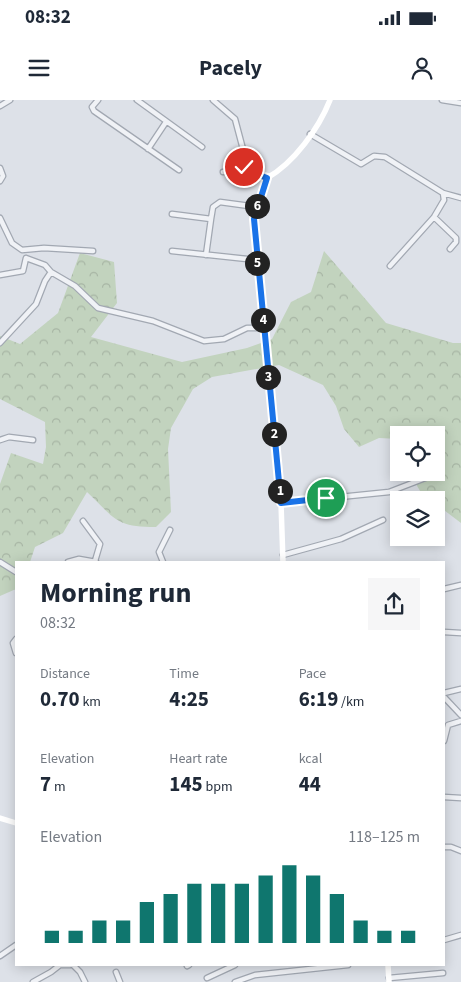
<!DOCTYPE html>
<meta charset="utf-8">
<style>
:root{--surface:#fff;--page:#f6f6f7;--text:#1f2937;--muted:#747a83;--accent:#0f766e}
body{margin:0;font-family:"Source Sans 3",sans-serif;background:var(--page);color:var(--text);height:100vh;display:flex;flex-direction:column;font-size:19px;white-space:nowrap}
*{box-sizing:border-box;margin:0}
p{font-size:16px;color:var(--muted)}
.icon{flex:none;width:28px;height:28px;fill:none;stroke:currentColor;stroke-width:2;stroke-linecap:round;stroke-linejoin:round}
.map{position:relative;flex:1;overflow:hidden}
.details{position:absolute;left:15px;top:461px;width:430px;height:405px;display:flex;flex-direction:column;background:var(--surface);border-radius:0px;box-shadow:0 2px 12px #0003}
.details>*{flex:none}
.buttons{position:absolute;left:390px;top:326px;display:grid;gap:10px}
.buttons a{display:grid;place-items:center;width:55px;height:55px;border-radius:0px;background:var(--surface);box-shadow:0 2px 12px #0003;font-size:25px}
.pin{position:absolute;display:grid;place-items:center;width:42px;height:42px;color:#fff;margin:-21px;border:2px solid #fff;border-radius:50%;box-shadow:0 1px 5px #0007}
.km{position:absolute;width:25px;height:25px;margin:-12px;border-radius:50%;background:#222;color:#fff;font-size:14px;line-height:25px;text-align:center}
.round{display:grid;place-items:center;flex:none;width:52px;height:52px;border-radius:0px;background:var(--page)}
.headline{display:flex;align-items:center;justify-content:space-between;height:85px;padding:0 25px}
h1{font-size:28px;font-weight:700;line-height:38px}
.metrics{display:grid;grid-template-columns:repeat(3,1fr);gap:8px;height:85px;padding:5px 25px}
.metrics div{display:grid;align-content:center}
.metrics b{font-size:21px;font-weight:700}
.metrics small{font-size:14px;font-weight:400}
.metrics p{font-size:14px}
.chart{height:140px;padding:10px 25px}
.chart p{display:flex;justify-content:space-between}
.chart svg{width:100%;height:90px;margin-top:5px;stroke:var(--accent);stroke-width:6}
.status{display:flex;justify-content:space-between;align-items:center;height:35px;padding:0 25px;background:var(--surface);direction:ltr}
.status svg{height:14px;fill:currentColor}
header{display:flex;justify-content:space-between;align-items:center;height:65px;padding:0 25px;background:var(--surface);font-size:22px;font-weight:700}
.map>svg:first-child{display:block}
</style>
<div class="status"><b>08:32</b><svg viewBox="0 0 49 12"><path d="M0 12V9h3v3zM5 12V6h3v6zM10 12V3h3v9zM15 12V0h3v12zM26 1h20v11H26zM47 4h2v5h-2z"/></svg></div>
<header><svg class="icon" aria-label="menu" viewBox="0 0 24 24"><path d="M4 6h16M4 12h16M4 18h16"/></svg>Pacely<svg class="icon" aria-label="person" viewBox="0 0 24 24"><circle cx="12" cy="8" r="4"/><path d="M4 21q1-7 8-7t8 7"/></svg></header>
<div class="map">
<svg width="461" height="882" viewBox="0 0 461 882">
<defs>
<pattern id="forest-crowns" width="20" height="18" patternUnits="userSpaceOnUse" patternTransform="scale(1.25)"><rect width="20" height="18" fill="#c2d3be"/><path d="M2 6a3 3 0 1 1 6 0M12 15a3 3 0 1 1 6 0" fill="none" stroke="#a7b5a4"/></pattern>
</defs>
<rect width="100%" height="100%" fill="#dde1e8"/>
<path fill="url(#forest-crowns)" d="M324 151 386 223 453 243H461V423L436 404V400C422 400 415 384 413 373L436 372V335H399V339L379 338 359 347 344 329 336 306 323 285 279 265 212 277 193 289 171 328 168 349 171 412 156 427C114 427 115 418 87 392L63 433 35 447 30 462H16V489L0 496V384L11 353 43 364 46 347 45 322 0 299V236L20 244 58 213 80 153 114 162 117 203 91 237 182 262 247 248 272 239 291 202 311 192Z"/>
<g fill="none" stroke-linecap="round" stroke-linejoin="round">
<defs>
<path id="street" d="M98 0 92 7 94 11 179 70
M137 0 202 47
M213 0 235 19 244 53V69L267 78
M442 0 461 3
M0 6 10 0
M310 34 361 64 374 56 385 57 443 93 444 100 434 117 390 166
M148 49 166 22
M0 68 3 76 0 81
M223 72 244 69
M443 93 461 98
M172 114 211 119 206 155
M434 117 456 138V142L450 149
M0 118 12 143 22 150 44 148 93 151
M211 119 213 107 220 102 257 107
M172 151 257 160
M0 175 23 171 26 158 45 165 51 172 75 186 98 208 153 221 204 241 224 239 247 228H264
M0 243 36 204 45 181 51 172
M0 340 9 337 33 340
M281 403 389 392 441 372
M83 421 100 444 95 461
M283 455 341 439 383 420
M0 462 16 472
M68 462 79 459 96 462
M163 462 159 452 170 430
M444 489 461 485
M444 532 461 533
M16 539 13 543 16 553
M444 593 461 589
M444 597 461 615
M444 641 448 625 461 621
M444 697 461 698
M444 747H451L461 751
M444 840 461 835
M0 856 16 845
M59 865H70
M73 865 80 872 85 882
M187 866 189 865
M116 872 120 882
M207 878 235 865
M389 878 443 873
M33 882 51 872 60 865
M235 882 255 875 348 865"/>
</defs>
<use href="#street" stroke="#a2a8b2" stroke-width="7"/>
<use href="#street" stroke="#f0f2f6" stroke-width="4.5"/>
<path stroke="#fff" stroke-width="5.5" d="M283 462 281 403 254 119 267 78C294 63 319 28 330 0
M0 718 16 723
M388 865 389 882"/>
</g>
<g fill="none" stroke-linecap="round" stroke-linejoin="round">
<defs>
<path id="route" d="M244 67 246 70 267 78 254 119 281 403 326 398"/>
</defs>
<use href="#route" stroke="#fff" stroke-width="10"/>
<use href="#route" stroke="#1a73e8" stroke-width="6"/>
</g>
</svg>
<div class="buttons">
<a><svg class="icon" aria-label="locate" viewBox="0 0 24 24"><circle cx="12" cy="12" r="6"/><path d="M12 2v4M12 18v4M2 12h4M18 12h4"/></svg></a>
<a><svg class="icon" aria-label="layers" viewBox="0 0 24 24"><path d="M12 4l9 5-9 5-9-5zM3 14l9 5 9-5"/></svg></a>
</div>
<div class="pin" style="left:326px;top:398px;background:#1e9e55"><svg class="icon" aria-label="arrive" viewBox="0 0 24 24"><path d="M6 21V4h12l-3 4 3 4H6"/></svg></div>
<div class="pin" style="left:244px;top:67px;background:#d93025"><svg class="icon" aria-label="check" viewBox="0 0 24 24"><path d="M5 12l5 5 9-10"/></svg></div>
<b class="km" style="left:280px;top:391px">1</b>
<b class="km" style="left:274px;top:334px">2</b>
<b class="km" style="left:268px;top:277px">3</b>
<b class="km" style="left:263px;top:220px">4</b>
<b class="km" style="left:257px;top:163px">5</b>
<b class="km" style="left:257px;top:106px">6</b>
<section class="details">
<div class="headline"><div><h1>Morning run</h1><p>08:32</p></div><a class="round"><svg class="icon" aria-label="share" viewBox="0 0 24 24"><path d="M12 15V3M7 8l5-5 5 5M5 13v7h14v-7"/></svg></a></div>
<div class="metrics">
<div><p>Distance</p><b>0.70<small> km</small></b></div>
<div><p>Time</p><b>4:25</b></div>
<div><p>Pace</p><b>6:19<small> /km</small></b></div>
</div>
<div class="metrics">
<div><p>Elevation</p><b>7<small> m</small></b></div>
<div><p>Heart rate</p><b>145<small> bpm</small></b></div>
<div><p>kcal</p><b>44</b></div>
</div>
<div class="chart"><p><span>Elevation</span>118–125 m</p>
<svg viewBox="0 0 160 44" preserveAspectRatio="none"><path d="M5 44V38M15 44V38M25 44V33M35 44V33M45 44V24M55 44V20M65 44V15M75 44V15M85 44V15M95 44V11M105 44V6M115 44V11M125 44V20M135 44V33M145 44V38M155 44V38"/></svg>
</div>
</section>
</div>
